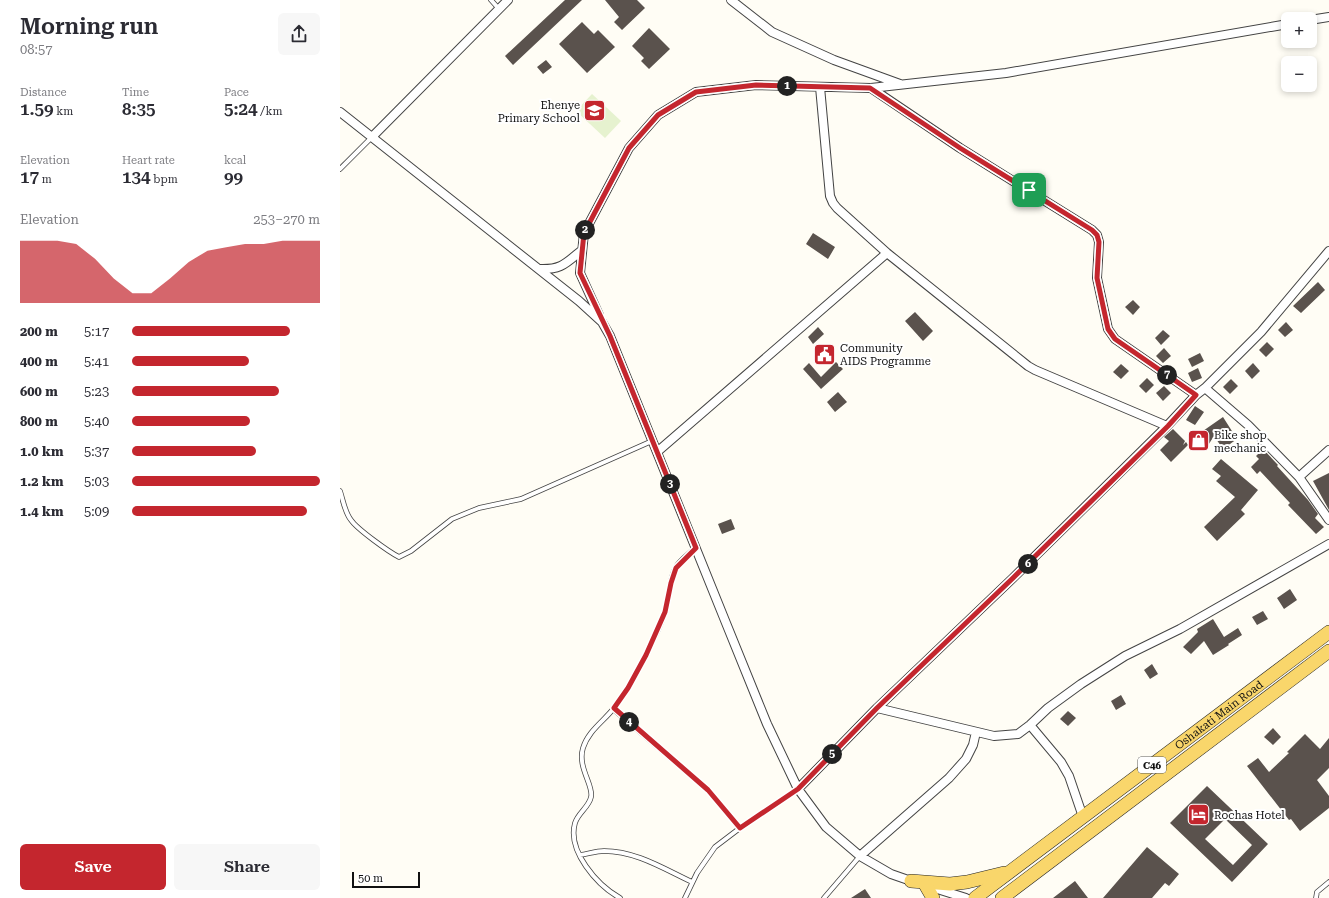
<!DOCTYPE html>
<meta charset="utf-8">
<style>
:root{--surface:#fff;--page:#f7f7f7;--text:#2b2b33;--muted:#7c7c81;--accent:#c4262e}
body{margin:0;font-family:"Roboto Serif",serif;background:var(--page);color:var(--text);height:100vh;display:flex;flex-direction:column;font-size:15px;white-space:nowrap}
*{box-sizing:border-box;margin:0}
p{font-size:13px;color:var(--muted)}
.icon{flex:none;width:22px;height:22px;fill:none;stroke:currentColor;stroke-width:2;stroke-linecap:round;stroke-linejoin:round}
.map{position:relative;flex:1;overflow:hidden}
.drawer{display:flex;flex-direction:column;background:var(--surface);width:340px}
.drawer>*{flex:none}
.tools{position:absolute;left:941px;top:12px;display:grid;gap:8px}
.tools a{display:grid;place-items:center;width:36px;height:36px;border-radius:6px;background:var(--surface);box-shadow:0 2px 6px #0003;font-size:20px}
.scale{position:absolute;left:12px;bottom:10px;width:68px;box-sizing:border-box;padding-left:4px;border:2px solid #111;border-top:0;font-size:11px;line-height:14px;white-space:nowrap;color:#111;-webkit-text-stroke:3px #fff;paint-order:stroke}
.pin{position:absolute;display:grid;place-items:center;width:34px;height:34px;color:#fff;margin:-17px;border-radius:8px;box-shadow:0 2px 6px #0006}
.km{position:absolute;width:20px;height:20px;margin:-10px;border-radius:50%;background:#222;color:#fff;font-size:11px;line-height:20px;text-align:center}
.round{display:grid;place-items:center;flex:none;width:42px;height:42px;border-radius:6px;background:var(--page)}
.overview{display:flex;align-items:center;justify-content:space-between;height:68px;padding:0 20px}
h1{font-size:22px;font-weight:600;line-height:30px}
.figures{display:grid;grid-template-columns:repeat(3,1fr);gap:6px;height:68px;padding:4px 20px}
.figures div{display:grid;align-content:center}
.figures b{font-size:17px;font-weight:600}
.figures small{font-size:11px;font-weight:400}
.figures p{font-size:11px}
.chart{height:112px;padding:8px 20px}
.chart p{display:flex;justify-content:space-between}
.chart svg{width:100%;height:72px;margin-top:4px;fill:var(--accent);opacity:.7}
.primary-button{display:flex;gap:8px;margin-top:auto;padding:8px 20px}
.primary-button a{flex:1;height:46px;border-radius:6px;background:var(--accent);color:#fff;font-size:16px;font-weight:600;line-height:46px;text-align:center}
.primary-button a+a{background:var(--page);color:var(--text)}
ul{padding:0 20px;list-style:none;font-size:13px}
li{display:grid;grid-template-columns:64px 48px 1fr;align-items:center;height:30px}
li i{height:10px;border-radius:5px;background:var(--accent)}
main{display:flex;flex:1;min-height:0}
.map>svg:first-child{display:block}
</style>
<main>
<section class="drawer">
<div class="overview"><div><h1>Morning run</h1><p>08:57</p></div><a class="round"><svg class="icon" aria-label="share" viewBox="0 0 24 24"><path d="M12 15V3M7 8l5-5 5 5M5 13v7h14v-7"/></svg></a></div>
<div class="figures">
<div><p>Distance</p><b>1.59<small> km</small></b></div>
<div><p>Time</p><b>8:35</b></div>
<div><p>Pace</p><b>5:24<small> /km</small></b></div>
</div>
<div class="figures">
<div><p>Elevation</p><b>17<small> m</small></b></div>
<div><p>Heart rate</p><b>134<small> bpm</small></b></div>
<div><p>kcal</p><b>99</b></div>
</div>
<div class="chart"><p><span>Elevation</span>253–270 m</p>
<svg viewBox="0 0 160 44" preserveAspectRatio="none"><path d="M0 44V6L10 6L20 6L30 8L40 17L50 29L60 38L70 38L80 29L90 19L100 12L110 10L120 8L130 8L140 6L150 6L160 6V44z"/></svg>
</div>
<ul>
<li><b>200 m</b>5:17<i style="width:84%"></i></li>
<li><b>400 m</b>5:41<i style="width:62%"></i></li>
<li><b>600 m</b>5:23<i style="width:78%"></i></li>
<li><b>800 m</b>5:40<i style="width:63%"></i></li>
<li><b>1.0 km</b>5:37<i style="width:66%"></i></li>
<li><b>1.2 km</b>5:03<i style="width:100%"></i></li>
<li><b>1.4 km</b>5:09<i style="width:93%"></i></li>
</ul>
<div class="primary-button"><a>Save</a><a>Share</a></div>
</section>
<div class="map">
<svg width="989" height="898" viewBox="0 0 989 898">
<rect width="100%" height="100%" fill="#fffdf5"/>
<path fill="#e6f2cf" d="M252 94 281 121 265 138 236 111Z"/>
<path fill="#5a524d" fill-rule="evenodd" d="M225 0H242L173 65 165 56Z
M265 0H297L305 8 282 30 274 22 279 17Z
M242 22 254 34 258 30 275 47 247 73 219 44Z
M309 28 330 49 309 69 301 61 304 58 292 46Z
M206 60 212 67 203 74 197 67Z
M473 233 495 247 488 259 466 244Z
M978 282 985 290 961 313 953 306Z
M793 300 800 307 793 315 785 307Z
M575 312 593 331 583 341 565 321Z
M946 322 953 330 945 337 938 330Z
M478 327 484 334 473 344 468 337Z
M823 330 830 336 821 345 815 338Z
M927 342 934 349 926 357 919 350Z
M824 348 831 356 823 363 816 356Z
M860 353 864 361 852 367 848 359Z
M496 362 503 369 481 389 463 369 469 363 481 377Z
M913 363 920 371 912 379 905 371Z
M781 364 789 371 781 379 773 372Z
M858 368 862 378 852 382 848 373Z
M807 378 814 385 806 393 799 386Z
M891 379 898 386 890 394 883 387Z
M824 386 831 393 823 401 816 393Z
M498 392 507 402 495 412 487 402Z
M855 406 864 412 855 425 846 420Z
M883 417 897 439 883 449 874 436 865 450 850 440Z
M833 429 845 441 843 445 846 442 848 445 831 462 820 450 829 441 824 437Z
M923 449 938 465 937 466 968 500 978 514 975 518 984 527 976 534 948 505 950 503 920 471 917 474 911 467 919 459 916 456Z
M881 459 918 490 901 510 905 514 877 541 864 527 895 497 876 481 881 476 872 469Z
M989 473V510L973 481Z
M391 519 395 529 382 534 378 524Z
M950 589 957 600 944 609 937 598Z
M923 611 928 619 917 625 912 617Z
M873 619 884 637 898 628 902 635 888 644 889 645 873 655 864 641 851 654 843 647 858 632 857 629Z
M812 664 818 674 810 679 804 670Z
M781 695 786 704 776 710 771 701Z
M728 711 736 718 728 726 720 719Z
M933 728 941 737 933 745 924 737Z
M965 734 980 749 989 738V768L977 780 989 796V808L960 831 951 819 949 820 907 766 918 758 929 772 949 753 947 752Z
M867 786 928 844 892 882 830 823ZM885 819 912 845 893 865 865 839Z
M807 847 839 874 829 886 825 883 812 898H763Z
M735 881 748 898H713Z
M525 889 531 898H511Z"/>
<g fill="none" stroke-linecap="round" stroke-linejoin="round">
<defs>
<path id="service" d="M151 0 159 9
M0 169 32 137
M0 491C3 500 5 513 11 520 17 529 49 552 59 557L71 551 112 519 139 508 181 499 312 441
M273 709 369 791 400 828
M240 855C248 854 256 851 264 851 296 851 324 869 352 882
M280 898C257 885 227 851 235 823 238 813 249 807 251 797 254 786 237 767 243 748 248 731 264 721 274 708 287 691 298 672 307 653 313 640 321 626 325 612 330 597 328 580 336 567 340 560 349 554 355 548
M345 898 357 873 375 847 400 828 458 789
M484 898 520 856
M976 898 977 892 989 882"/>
<path id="minor" d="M391 0 432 32 494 60 560 84
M970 20 989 17
M480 87 490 196 493 203 497 208 547 253 688 366 695 370 827 426
M531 88 620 148 752 230 757 235 759 242 757 278 768 329 775 339 856 395
M0 112 239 301 262 322 270 336 386 623 427 724 458 789 486 827 520 856 551 874 574 882
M32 137 168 0
M199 269C221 270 225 264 242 250
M259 315 240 273 244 233 289 148 318 115 356 92 416 85 531 88 666 73 948 24
M865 388 908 425 959 477 989 520
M317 452 547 253
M959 477 989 450
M537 708 654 736 678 734 690 725 708 708 741 684 785 656 840 629 989 544
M690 725 721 762 729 776 743 817
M458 789 537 708 673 578 827 426 856 395 865 388 921 332 989 251
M520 856 609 778 626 759 633 745 636 732
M591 887 626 898"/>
<g id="primary">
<path d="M571 881 610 884 627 882 664 873"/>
<path d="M586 886 593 898"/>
<path id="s1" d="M635 898 989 632"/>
<path d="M662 898 989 651"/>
</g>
</defs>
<use href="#service" stroke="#444" stroke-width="5.5"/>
<use href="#minor" stroke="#444" stroke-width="10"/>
<use href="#primary" stroke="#222" stroke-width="14"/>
<use href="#service" stroke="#fff" stroke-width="4"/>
<use href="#minor" stroke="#fff" stroke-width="8"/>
<use href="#primary" stroke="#f9d66b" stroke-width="13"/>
</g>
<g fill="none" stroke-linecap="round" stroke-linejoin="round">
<defs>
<path id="route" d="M416 85 530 88 620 148 752 230 757 235 759 242 757 278 768 329 775 339 856 395 828 426 673 578 537 708 458 789 400 828 368 790 274 708 288 688 306 655 325 612 331 583 336 568 356 548 270 336 240 273 244 233 289 148 318 115 356 92Z"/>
</defs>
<use href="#route" stroke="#fff" stroke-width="8"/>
<use href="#route" stroke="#c4262e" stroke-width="5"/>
</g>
<defs>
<symbol id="school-square" viewBox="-11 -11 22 22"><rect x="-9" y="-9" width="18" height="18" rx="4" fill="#c4262e" stroke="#fff"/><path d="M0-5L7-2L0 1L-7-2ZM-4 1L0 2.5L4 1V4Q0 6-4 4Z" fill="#fff"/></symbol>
<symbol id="civic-square" viewBox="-11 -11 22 22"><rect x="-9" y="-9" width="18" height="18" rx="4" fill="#c4262e" stroke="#fff"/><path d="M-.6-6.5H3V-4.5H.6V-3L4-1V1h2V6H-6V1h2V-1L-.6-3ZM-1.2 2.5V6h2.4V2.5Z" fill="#fff"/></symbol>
<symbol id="shop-square" viewBox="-11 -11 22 22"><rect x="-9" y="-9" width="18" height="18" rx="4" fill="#c4262e" stroke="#fff"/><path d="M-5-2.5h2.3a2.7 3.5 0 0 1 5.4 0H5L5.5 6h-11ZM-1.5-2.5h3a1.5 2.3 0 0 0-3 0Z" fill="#fff"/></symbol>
<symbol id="hotel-square" viewBox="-11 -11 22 22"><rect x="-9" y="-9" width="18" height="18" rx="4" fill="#c4262e" stroke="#fff"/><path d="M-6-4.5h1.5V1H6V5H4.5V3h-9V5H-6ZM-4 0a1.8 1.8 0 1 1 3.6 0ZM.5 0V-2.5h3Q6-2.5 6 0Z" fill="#fff"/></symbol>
</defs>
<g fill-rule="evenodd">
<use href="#school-square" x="242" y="98" width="25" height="25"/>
<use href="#civic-square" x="472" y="342" width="25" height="25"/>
<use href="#shop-square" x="846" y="428" width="25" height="25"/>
<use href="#hotel-square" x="846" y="802" width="25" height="25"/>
</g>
<g text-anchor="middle" stroke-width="4" stroke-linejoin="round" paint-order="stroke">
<rect fill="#fff" stroke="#585858" stroke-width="1" x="798" y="757" width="28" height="16" rx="3"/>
<g font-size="10" font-weight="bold" fill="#111">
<text x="812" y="769">C46</text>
</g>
<g font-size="11" fill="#111" stroke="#fff" text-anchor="start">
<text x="240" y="109" text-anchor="end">Ehenye<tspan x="240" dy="13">Primary School</tspan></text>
<text x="500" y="352">Community<tspan x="500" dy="13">AIDS Programme</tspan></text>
<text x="874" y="439">Bike shop<tspan x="874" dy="13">mechanic</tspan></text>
<text x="874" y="819">Rochas Hotel</text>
</g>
<g font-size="11" fill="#111" stroke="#fff">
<text dy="4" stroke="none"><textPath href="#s1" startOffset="305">Oshakati Main Road</textPath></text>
</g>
</g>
</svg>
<div class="tools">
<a>+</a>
<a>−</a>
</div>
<div class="scale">50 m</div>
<div class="pin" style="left:689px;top:190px;background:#1e9e55"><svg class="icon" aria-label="arrive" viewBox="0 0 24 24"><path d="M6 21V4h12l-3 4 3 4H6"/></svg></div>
<b class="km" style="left:447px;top:86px">1</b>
<b class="km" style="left:245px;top:230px">2</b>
<b class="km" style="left:330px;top:484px">3</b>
<b class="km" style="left:289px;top:722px">4</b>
<b class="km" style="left:492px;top:754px">5</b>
<b class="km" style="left:688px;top:564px">6</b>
<b class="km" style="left:827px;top:375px">7</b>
</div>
</main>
